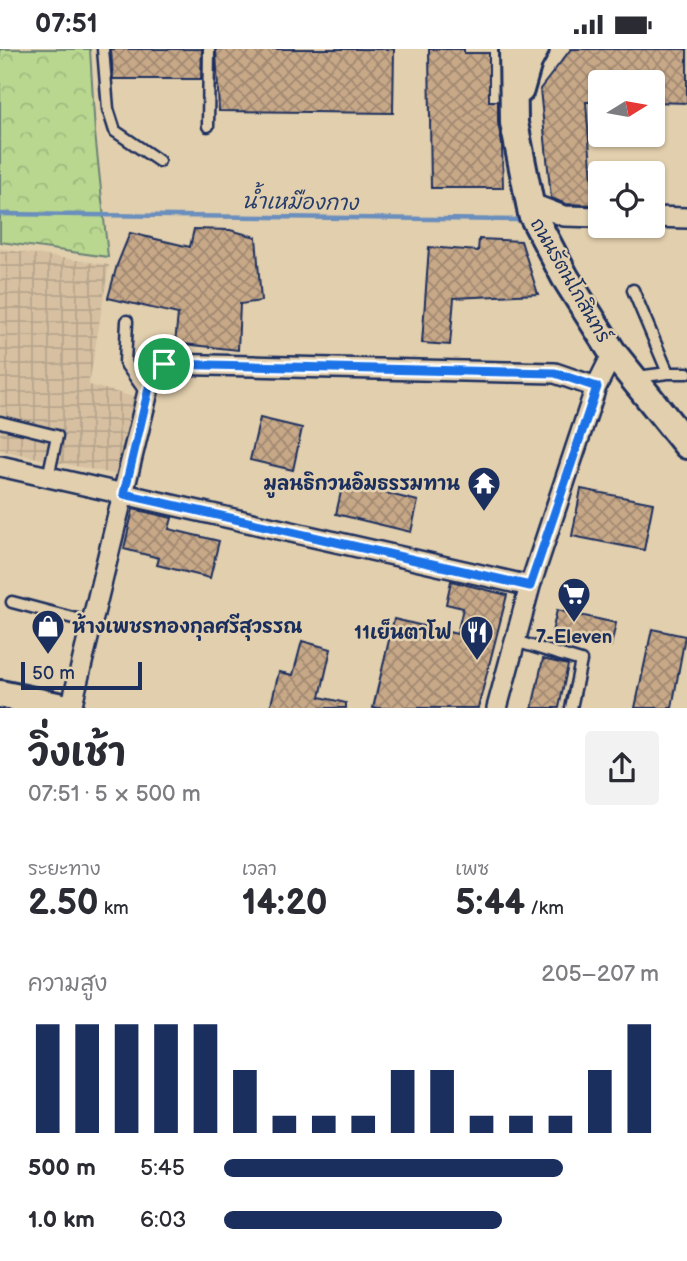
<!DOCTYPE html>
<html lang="th">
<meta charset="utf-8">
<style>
:root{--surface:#fff;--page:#f2f2f3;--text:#2b2b33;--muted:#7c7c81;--accent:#1b2f5e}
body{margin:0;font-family:"Balsamiq Sans","Playpen Sans Thai",sans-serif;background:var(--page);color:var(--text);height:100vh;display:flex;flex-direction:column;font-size:26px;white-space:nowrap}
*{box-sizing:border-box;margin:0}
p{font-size:23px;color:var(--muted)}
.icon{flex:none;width:38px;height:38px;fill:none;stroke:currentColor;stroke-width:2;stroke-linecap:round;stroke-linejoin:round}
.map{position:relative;height:659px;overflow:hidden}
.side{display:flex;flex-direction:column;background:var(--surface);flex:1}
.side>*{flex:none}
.needle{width:46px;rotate:79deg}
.fabs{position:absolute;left:588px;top:21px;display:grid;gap:14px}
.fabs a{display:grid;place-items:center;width:77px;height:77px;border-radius:7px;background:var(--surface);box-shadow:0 2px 5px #0004;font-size:35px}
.scale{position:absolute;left:21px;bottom:18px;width:121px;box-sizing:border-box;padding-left:7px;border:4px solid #1b2f5e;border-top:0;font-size:19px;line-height:24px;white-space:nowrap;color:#1b2f5e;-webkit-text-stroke:5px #e2cfad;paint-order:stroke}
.pin{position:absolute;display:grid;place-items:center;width:60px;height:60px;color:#fff;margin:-30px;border:4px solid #fff;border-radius:50%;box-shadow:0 2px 7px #0007}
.round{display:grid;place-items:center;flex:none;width:74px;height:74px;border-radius:7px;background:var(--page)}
.overview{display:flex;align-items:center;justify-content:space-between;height:119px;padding:0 28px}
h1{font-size:38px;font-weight:700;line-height:52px}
.figures{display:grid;grid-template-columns:repeat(3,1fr);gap:10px;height:119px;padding:7px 28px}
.figures div{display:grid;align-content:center}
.figures b{font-size:35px;font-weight:700}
.figures small{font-size:19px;font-weight:400}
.figures p{font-size:19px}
.chart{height:196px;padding:14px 28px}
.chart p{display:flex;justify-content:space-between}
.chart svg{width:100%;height:126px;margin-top:7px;stroke:var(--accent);stroke-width:6}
ul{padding:0 28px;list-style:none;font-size:23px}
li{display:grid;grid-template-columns:112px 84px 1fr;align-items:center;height:52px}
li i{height:18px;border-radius:9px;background:var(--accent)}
.status{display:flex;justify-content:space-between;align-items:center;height:49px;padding:0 35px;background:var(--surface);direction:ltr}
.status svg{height:19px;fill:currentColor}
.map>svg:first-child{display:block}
</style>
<div class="status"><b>07:51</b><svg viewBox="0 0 49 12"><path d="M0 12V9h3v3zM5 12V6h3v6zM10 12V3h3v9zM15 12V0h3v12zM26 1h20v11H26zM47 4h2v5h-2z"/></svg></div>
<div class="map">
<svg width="687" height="659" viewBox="0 0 687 659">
<defs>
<pattern id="industrial-grid" width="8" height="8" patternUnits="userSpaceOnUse" patternTransform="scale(1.75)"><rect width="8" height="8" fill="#d6c0a1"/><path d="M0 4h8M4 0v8" fill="none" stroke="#b7a58d"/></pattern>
<pattern id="forest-crowns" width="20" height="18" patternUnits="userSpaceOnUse" patternTransform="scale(1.75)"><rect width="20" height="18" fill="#b9d78f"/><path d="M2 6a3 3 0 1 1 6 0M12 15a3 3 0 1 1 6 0" fill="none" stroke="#9eb97e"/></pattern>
<pattern id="building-cross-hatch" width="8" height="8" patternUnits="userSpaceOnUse" patternTransform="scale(1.75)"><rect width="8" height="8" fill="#c7a887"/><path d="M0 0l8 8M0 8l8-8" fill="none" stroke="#a18972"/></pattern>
</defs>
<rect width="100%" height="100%" fill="#e2cfad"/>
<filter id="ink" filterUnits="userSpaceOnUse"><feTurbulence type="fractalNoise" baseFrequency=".0143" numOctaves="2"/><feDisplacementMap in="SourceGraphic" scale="14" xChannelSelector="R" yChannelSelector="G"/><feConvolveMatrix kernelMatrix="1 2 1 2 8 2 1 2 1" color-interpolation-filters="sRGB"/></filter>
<g filter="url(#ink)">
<path fill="url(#industrial-grid)" d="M0 200 109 216 89 336 134 348 118 426 0 401Z"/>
<path fill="url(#forest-crowns)" stroke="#6a8376" stroke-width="2" d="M0 0H90L95 84 108 208 0 193Z"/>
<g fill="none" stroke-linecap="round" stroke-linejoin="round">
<path stroke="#6b8ebd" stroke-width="4.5" d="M0 165 526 171"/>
</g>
<path fill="url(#building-cross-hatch)" stroke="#1b2f5e" stroke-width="2" d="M111 0H202L201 30H113Z
M216 0H394L393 64 219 62Z
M429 0H464V4H489V52H498V74L502 95 503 139H431Z
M571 0H687V54L653 53V33H600V53H586L594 156 566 155 551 149 540 40Z
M194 180 230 181 256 188 261 252 240 255 238 301 175 294 178 265 108 249 117 216 130 184 190 198Z
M479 190 521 192 538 245 454 249 450 296 422 294 429 198 478 202Z
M260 369 302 379 293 421 250 411Z
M343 434 418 452 411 483 336 465Z
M581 440 653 454 644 501 572 487Z
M133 460 172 469 169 480 219 492 210 529 157 516 159 509 124 500Z
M451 532 507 546 478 659H373L394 570 457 585 463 559 446 555Z
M557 561 616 574 611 597 552 583Z
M652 580 685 587 672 659H635Z
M302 592 331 600 320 648 346 654V659H270L279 623 293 626Z
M543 610 568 616 559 659H532Z"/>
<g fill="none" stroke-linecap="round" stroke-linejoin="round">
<defs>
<path id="lane" d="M103 0 108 60 115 82 159 112
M208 77 209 0
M633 241 668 324 637 328
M127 272 125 314 147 345
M668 324H687
M0 373 57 387 48 428
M12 553 92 574
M515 592 581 612 571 659"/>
<path id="street" d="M530 154 564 167 600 168
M653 168 687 169
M0 417 530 537
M71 659 153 322 164 315 555 324 596 338
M497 659 530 537 596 338 613 304"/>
<path id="secondary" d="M513 0 514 74 532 165 565 228 613 304 687 396
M520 41 528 13 535 0
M0 645 67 659"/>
</defs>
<use href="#lane" stroke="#1b2f5e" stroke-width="15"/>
<use href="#street" stroke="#1b2f5e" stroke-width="24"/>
<use href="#secondary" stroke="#1b2f5e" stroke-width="32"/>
<use href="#lane" stroke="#e2cfad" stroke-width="10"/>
<use href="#street" stroke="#e2cfad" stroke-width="19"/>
<use href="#secondary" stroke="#e2cfad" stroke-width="26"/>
</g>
</g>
<g fill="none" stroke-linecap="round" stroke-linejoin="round" filter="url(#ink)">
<defs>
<path id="route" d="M164 315 555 324 597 338 530 537 124 445 153 322Z"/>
</defs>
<use href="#route" stroke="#fff" stroke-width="14"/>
<use href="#route" stroke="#1a73e8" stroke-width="9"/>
</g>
<defs>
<symbol id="temple-pin" viewBox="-11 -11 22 30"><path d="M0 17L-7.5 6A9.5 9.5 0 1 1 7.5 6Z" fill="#1b2f5e" stroke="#e2cfad"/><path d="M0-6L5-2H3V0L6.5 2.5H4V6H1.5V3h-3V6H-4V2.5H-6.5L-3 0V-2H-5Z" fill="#fff"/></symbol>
<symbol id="supermarket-pin" viewBox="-11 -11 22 30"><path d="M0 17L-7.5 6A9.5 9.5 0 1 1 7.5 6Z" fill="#1b2f5e" stroke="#e2cfad"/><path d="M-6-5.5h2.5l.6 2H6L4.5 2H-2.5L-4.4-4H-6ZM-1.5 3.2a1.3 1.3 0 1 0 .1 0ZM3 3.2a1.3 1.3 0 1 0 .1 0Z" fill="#fff"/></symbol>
<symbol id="shop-pin" viewBox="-11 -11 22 30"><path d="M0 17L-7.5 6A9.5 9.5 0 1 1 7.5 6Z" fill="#1b2f5e" stroke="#e2cfad"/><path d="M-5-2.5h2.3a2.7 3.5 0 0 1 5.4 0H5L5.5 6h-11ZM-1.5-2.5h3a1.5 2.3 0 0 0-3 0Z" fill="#fff"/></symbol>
<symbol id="restaurant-pin" viewBox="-11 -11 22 30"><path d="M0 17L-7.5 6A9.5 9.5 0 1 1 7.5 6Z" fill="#1b2f5e" stroke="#e2cfad"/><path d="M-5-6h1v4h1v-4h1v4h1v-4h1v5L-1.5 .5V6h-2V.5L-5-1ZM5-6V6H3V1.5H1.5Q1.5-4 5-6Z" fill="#fff"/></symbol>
</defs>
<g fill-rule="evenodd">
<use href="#temple-pin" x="465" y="415" width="38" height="52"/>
<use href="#supermarket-pin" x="555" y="526" width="38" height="52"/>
<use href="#shop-pin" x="29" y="558" width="38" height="52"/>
<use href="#restaurant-pin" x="458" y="564" width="38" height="52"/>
</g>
<g text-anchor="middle" stroke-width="5" stroke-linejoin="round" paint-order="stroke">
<g font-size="19" fill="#1b2f5e" stroke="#e2cfad">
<text transform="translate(571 231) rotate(60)" y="7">ถนนรัตนโกสินทร์</text>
</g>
<g font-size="19" font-weight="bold" fill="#1b2f5e" stroke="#e2cfad" text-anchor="end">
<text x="460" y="441">มูลนธิกวนอิมธรรมทาน</text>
<text x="72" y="584" text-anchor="start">ห้างเพชรทองกุลศรีสุวรรณ</text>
<text x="452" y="590">11เย็นตาโฟ</text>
<text x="574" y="594" text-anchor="middle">7-Eleven</text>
</g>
<g font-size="21" font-style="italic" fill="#283f6e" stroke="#e2cfad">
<text transform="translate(300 153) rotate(1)" y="7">น้ำเหมืองกาง</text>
</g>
</g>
</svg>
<div class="fabs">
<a><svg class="needle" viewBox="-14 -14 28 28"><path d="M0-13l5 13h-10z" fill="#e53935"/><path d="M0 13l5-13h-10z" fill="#7c7c81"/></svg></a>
<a><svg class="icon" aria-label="locate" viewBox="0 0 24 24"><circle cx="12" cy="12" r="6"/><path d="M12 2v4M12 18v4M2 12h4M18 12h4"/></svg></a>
</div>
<div class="scale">50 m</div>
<div class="pin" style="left:164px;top:315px;background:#1e9e55"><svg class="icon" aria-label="arrive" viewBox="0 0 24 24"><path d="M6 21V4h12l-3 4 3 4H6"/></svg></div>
</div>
<section class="side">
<div class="overview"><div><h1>วิ่งเช้า</h1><p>07:51 · 5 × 500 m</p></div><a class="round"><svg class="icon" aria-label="share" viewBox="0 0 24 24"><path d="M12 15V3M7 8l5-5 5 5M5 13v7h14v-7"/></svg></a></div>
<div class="figures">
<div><p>ระยะทาง</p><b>2.50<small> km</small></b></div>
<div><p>เวลา</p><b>14:20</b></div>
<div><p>เพซ</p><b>5:44<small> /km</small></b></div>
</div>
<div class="chart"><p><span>ความสูง</span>205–207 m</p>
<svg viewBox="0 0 160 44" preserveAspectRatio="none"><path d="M5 44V6M15 44V6M25 44V6M35 44V6M45 44V6M55 44V22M65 44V38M75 44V38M85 44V38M95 44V22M105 44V22M115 44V38M125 44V38M135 44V38M145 44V22M155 44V6"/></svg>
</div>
<ul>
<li><b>500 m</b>5:45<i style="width:78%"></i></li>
<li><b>1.0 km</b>6:03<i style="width:64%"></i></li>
</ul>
</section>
